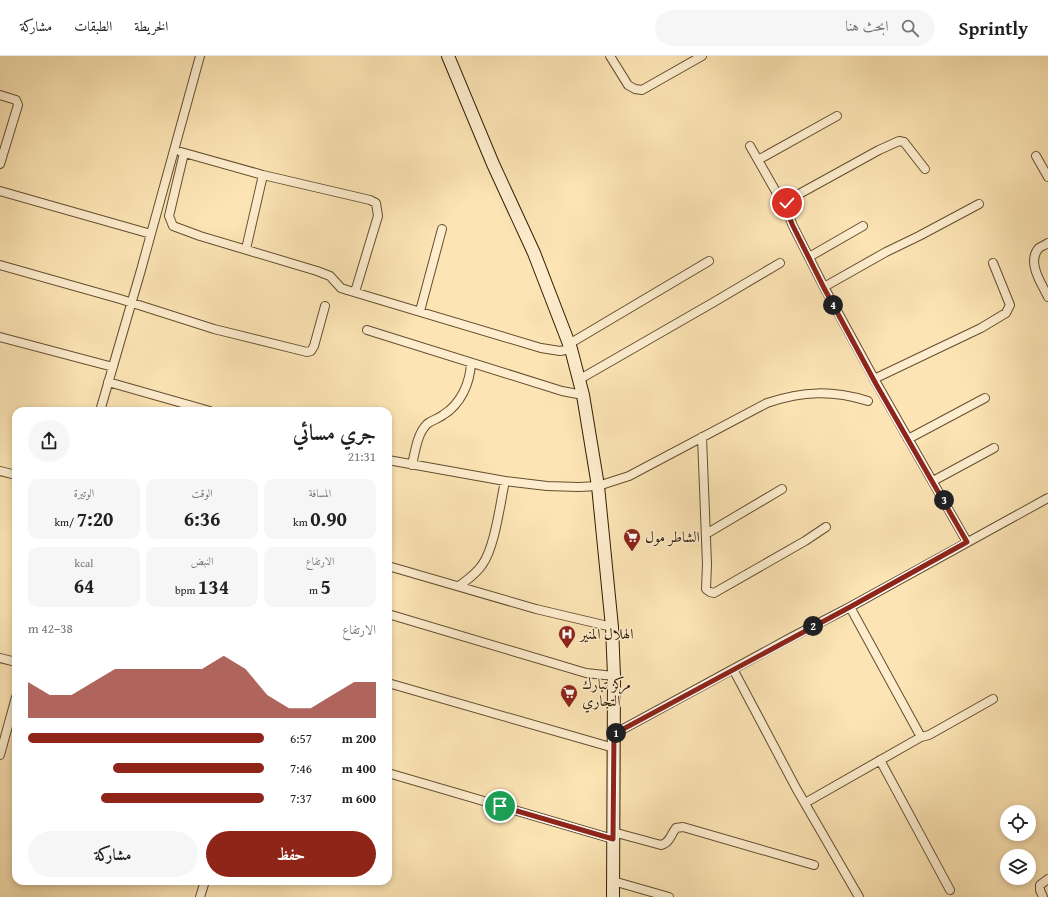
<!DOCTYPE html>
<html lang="ar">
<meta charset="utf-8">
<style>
:root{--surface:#fff;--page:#f6f6f6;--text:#202124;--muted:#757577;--line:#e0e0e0;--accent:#8f2418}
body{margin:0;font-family:"Gentium Book Plus",Amiri,serif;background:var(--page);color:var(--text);direction:rtl;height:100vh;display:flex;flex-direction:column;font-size:15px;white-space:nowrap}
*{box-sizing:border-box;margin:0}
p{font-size:13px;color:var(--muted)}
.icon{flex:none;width:22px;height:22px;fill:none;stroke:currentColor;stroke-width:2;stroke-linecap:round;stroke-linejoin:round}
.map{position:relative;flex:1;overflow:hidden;direction:ltr}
.panel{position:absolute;left:12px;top:351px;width:380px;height:478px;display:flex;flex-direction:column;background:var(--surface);border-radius:12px;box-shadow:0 2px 6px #0003;direction:rtl}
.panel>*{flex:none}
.controls{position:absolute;left:1000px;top:749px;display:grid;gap:8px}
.controls a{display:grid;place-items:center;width:36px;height:36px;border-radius:50%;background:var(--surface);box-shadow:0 2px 6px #0003;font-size:20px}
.pin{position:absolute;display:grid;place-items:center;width:34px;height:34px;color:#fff;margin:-17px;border:2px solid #fff;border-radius:50%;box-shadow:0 1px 4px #0007}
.km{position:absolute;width:20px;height:20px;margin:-10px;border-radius:50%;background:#222;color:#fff;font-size:11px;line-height:20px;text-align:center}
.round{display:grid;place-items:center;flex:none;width:42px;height:42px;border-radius:21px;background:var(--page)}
.headline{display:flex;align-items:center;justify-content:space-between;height:68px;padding:0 16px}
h1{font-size:22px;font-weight:600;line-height:30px}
.metrics{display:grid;grid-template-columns:repeat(3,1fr);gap:6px;height:68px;padding:4px 16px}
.metrics div{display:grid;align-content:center;border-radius:10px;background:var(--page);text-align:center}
.metrics b{font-size:20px;font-weight:600}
.metrics small{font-size:11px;font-weight:400}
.metrics p{font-size:11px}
.chart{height:112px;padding:8px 16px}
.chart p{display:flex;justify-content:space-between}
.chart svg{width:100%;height:72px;margin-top:4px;fill:var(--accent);opacity:.7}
.action{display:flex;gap:8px;margin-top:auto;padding:8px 16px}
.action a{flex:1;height:46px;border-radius:24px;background:var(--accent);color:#fff;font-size:16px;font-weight:600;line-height:46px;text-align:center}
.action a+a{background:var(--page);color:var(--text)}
ul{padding:0 16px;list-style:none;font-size:13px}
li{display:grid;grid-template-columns:64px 48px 1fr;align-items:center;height:30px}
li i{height:10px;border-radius:5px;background:var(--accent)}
header{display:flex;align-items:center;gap:24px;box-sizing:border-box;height:56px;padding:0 20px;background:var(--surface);border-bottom:1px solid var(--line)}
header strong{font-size:19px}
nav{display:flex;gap:22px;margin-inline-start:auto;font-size:14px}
.search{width:280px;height:36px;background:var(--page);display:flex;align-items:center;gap:10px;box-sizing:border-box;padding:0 14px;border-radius:22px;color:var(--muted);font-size:15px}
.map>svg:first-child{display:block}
</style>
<header>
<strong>Sprintly</strong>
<div class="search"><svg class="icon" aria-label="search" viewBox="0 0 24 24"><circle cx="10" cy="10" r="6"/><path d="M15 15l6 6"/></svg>ابحث هنا</div>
<nav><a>الخريطة</a><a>الطبقات</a><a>مشاركة</a></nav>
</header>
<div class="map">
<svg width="1048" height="841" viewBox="0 0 1048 841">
<rect width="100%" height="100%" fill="#fce4b4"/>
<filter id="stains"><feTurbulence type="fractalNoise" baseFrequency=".005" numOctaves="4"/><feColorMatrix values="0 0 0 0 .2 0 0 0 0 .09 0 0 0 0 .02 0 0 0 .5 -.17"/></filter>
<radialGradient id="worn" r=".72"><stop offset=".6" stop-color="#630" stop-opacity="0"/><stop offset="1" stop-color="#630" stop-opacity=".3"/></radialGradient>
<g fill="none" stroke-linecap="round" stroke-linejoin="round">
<defs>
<path id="street" d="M610 0 628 29 635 33 642 34 702 0
M0 39 16 44 18 49 0 108
M750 90 787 155
M181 96 263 119 370 144 376 147 378 160 355 236
M184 97 169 160 173 170 200 180 317 215 330 220 341 232 347 234 541 292 560 295 571 293
M1036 100 1048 121
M758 104 837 60
M925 113 904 86 899 85 879 94 790 143 787 147 786 149 792 168 824 231 877 328 967 486
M0 135 151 178
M1048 187C1045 189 1042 190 1039 192 1026 206 1042 228 1048 241
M246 193 263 119
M809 201 863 170
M0 209 120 243 214 273 307 296 311 295 314 290 325 250
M824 231 886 196 919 180 979 148
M420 255 442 173
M367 274 562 335 583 339
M0 281 113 311
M569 288 709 205
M580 323 714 246 780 207
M874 323 981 272 1006 257 1010 249 993 207
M108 326 210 355
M100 355 141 214 200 0
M702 381 707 508 706 533 710 536 714 537 805 485 826 471
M908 383 985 342
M388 404 505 425 547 430 579 431 598 430 629 420 767 347C803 335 832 334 868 345
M412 409C415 396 417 378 427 368 432 364 438 363 443 359 461 348 470 327 471 307
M0 415 16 419
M933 425 994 392
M706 478 782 433
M388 510 536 553 612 571
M459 530C467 524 476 518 482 509 495 491 500 448 505 425
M850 551 921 681
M388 558 586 617 614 620
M0 602 16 606
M733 613 796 732 859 841
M388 627 614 692
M614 678 792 581 850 551 1048 442
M0 699 16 641
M880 704 950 834
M388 717 613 783
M805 747 921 681 929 679 993 643
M613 776 661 789C670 787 671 778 676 772L683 771 814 809
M613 825 669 841
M200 841 205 825
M1043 841 1040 834V829L1048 823"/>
<path id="secondary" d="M448 0 493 108 534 197 571 293 583 339 598 430 612 571 614 620 613 841"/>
</defs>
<use href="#street" stroke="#644e2e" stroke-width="10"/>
<use href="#secondary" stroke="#321c01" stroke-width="14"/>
<use href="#street" stroke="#fdedce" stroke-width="8"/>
<use href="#secondary" stroke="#fdedce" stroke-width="12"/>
</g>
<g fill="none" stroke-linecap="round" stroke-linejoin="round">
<defs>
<path id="route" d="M500 750 613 783 614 678 850 551 967 486 876 328 824 232 792 168 788 157 787 147"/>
</defs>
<use href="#route" stroke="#fff" stroke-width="8"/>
<use href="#route" stroke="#8f2418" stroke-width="5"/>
</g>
<defs>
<symbol id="supermarket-pin" viewBox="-11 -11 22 30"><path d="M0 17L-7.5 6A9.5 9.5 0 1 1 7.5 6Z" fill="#8f2418" stroke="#fdedce"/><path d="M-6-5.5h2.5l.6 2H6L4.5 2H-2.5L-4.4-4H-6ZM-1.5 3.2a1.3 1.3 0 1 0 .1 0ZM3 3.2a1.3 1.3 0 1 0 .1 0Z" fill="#fff"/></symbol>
<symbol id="hospital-pin" viewBox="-11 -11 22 30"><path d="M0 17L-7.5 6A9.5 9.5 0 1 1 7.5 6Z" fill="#8f2418" stroke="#fdedce"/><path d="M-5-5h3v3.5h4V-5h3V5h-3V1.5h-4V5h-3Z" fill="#fff"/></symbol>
</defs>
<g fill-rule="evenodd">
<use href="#supermarket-pin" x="622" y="471" width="20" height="27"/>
<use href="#hospital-pin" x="557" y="568" width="20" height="27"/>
<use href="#supermarket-pin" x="559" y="627" width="20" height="27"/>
</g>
<g text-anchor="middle" stroke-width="3" stroke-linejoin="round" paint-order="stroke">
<g font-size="15" fill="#321c01" stroke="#fdedce" text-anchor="start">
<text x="645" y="486">الشاطر مول</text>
<text x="580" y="583">الهلال المنير</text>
<text x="582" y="633">مركز تبارك<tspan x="582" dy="17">التجاري</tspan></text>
</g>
</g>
<rect width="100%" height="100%" filter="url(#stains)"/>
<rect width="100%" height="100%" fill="url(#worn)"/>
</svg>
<div class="controls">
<a><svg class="icon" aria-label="locate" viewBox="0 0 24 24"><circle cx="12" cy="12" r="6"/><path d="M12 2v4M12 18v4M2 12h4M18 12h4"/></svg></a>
<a><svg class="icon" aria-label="layers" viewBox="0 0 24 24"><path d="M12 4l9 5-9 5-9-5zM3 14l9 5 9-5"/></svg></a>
</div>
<div class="pin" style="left:500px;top:750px;background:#1e9e55"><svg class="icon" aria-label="arrive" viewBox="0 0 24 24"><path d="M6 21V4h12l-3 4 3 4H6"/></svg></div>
<div class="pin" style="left:787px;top:147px;background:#d93025"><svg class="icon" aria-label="check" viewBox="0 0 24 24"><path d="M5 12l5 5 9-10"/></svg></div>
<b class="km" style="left:616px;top:677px">1</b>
<b class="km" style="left:813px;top:570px">2</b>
<b class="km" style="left:944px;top:444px">3</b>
<b class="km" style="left:833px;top:249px">4</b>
<section class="panel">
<div class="headline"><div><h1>جري مسائي</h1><p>21:31</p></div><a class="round"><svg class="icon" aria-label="share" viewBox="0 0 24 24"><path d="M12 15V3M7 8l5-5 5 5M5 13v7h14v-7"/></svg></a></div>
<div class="metrics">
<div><p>المسافة</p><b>0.90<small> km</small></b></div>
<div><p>الوقت</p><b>6:36</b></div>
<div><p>الوتيرة</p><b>7:20<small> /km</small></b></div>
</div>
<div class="metrics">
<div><p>الارتفاع</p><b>5<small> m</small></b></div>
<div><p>النبض</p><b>134<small> bpm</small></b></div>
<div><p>kcal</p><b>64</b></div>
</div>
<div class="chart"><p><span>الارتفاع</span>38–42 m</p>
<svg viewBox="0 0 160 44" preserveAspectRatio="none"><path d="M0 44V22L10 30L20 30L30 22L40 14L50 14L60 14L70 14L80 14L90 6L100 14L110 30L120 38L130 38L140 30L150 22L160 22V44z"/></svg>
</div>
<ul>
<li><b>200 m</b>6:57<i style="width:100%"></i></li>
<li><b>400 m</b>7:46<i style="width:64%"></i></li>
<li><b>600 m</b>7:37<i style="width:69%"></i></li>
</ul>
<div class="action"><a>حفظ</a><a>مشاركة</a></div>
</section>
</div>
